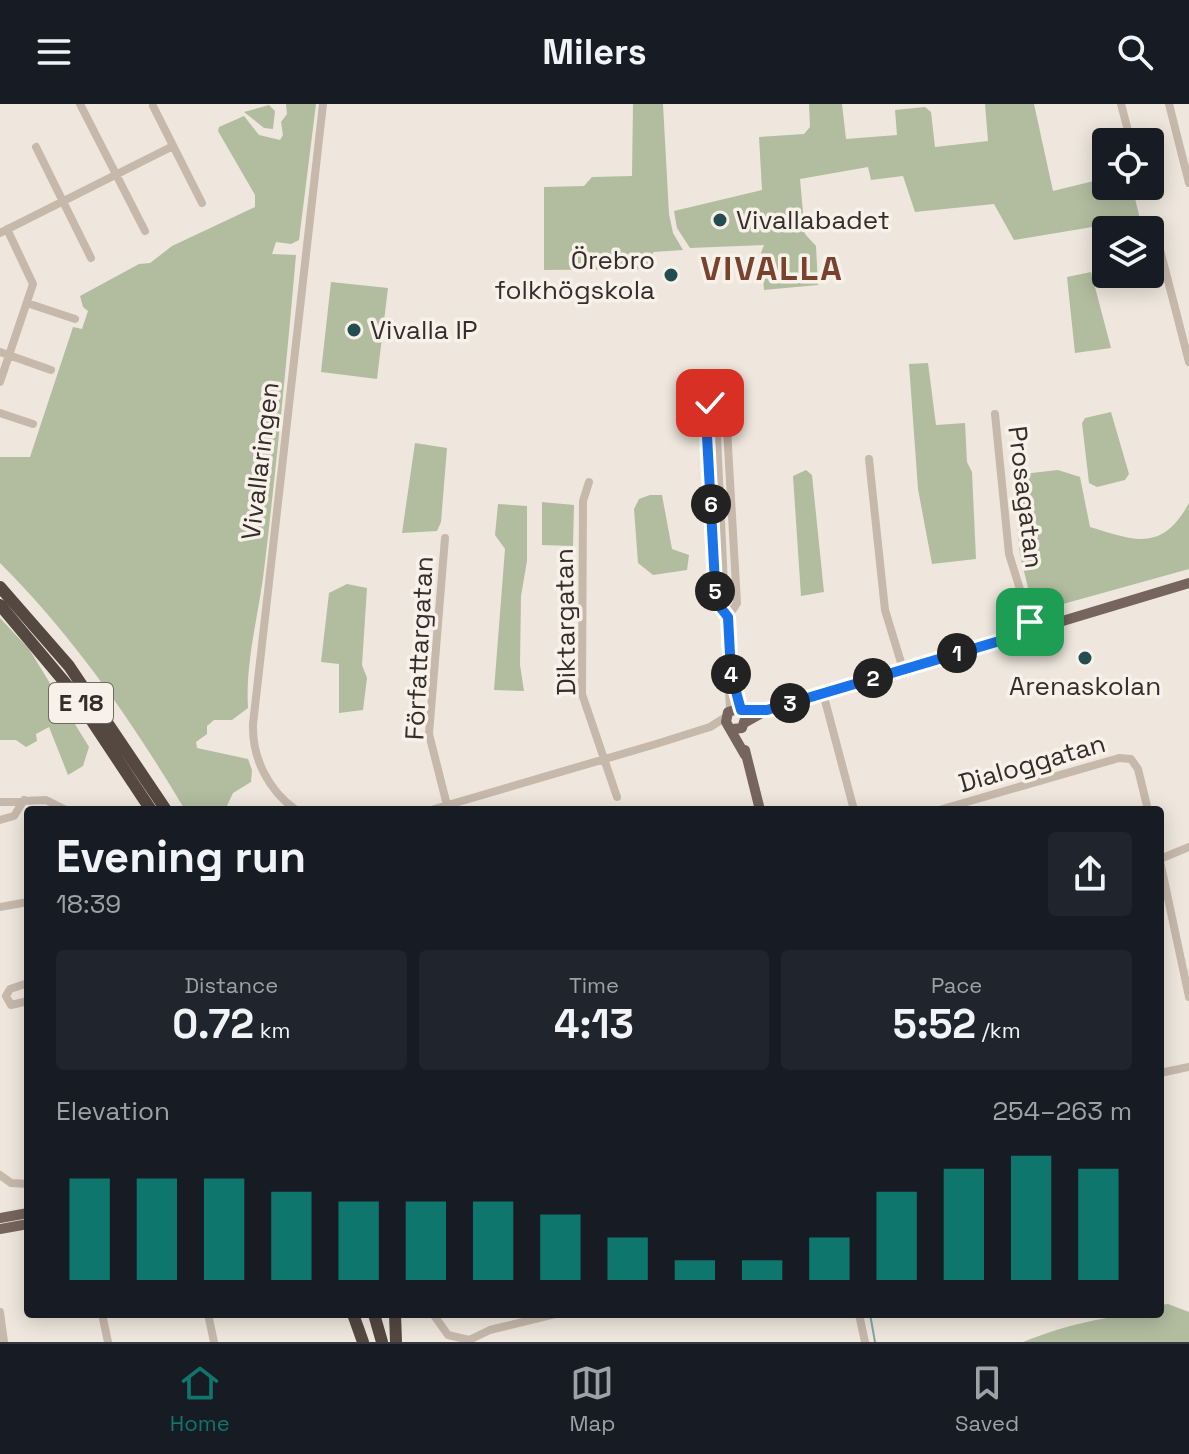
<!DOCTYPE html>
<meta charset="utf-8">
<style>
:root{--surface:#171b24;--page:#20242c;--text:#f1f3f6;--muted:#9ea1a6;--line:#363941;--accent:#0f766e}
body{margin:0;font-family:"Space Grotesk",sans-serif;background:var(--page);color:var(--text);height:100vh;display:flex;flex-direction:column;font-size:30px;white-space:nowrap}
*{box-sizing:border-box;margin:0}
p{font-size:26px;color:var(--muted)}
.icon{flex:none;width:44px;height:44px;fill:none;stroke:currentColor;stroke-width:2;stroke-linecap:round;stroke-linejoin:round}
.map{position:relative;flex:1;overflow:hidden}
.drawer{position:absolute;left:24px;top:702px;width:1140px;height:512px;display:flex;flex-direction:column;background:var(--surface);border-radius:8px;box-shadow:0 4px 20px #0003}
.drawer>*{flex:none}
.buttons{position:absolute;left:1092px;top:24px;display:grid;gap:16px}
.buttons a{display:grid;place-items:center;width:72px;height:72px;border-radius:8px;background:var(--surface);box-shadow:0 4px 20px #0003;font-size:40px}
.pin{position:absolute;display:grid;place-items:center;width:68px;height:68px;color:#fff;margin:-34px;border-radius:16px;box-shadow:0 4px 12px #0006}
.km{position:absolute;width:40px;height:40px;margin:-20px;border-radius:50%;background:#222;color:#fff;font-size:22px;line-height:40px;text-align:center}
.round{display:grid;place-items:center;flex:none;width:84px;height:84px;border-radius:8px;background:var(--page)}
.head{display:flex;align-items:center;justify-content:space-between;height:136px;padding:0 32px}
h1{font-size:44px;font-weight:700;line-height:60px}
.metrics{display:grid;grid-template-columns:repeat(3,1fr);gap:12px;height:136px;padding:8px 32px}
.metrics div{display:grid;align-content:center;border-radius:8px;background:var(--page);text-align:center}
.metrics b{font-size:40px;font-weight:700}
.metrics small{font-size:22px;font-weight:400}
.metrics p{font-size:22px}
.chart{height:224px;padding:16px 32px}
.chart p{display:flex;justify-content:space-between}
.chart svg{width:100%;height:144px;margin-top:8px;stroke:var(--accent);stroke-width:6}
header{display:flex;justify-content:space-between;align-items:center;height:104px;padding:0 32px;background:var(--surface);font-size:36px;font-weight:700}
.dock{display:flex;justify-content:space-around;align-items:center;height:112px;border-top:2px solid var(--line);background:var(--surface);font-size:22px;color:var(--muted)}
.dock a{display:grid;justify-items:center;gap:4px}
.dock .on{color:var(--accent)}
.map>svg:first-child{display:block}
</style>
<header><svg class="icon" aria-label="menu" viewBox="0 0 24 24"><path d="M4 6h16M4 12h16M4 18h16"/></svg>Milers<svg class="icon" aria-label="search" viewBox="0 0 24 24"><circle cx="10" cy="10" r="6"/><path d="M15 15l6 6"/></svg></header>
<div class="map">
<svg width="1189" height="1238" viewBox="0 0 1189 1238">
<rect width="100%" height="100%" fill="#efe7dd"/>
<path fill="#b2bd9f" d="M286 0H316L299 136 291 140 276 138 272 150 296 151C287 254 277 356 265 458 260 507 245 555 248 604L232 616H214L207 622V630L196 638 197 644 248 655 252 666 251 678 233 689 225 706H185C132 617 74 533 0 459V353H30L73 223 82 225 88 207 83 203 80 192 139 160 150 159 172 142 255 103V91L218 27 219 23 244 12 259 31 280 36 283 31 281 18 287 10Z
M633 0H663L669 110 673 129 683 146 653 148 654 165 544 166V83L584 82 592 73 632 72Z
M809 0H842L846 35 897 31 895 6 925 3 931 8 935 43 988 37 985 0H1034L1053 87 1106 74V82H1132L1140 115 1014 136 994 100 915 108 903 72 871 76 868 63 800 75 805 130 816 142 818 181 764 186 761 149 764 141 690 144 677 124 674 107 762 86 759 33 804 30 810 23Z
M269 1 275 7 273 25 264 24 244 8Z
M1091 168 1111 244 1075 249 1067 173Z
M331 178 388 184 377 275 321 268Z
M928 259 936 321 965 319 967 358 972 368 976 455 932 460 918 385 909 260Z
M1111 308 1129 370 1125 376 1097 383 1089 379 1082 319 1085 314Z
M415 339 447 344 441 418 437 427 402 429Z
M806 366 812 371 824 488 801 492 793 372Z
M1058 366 1080 373 1090 423C1136 437 1162 448 1189 399V465L1045 505 1033 504 1020 451 1013 371Z
M650 391H662L672 445 689 451 687 466 653 471 638 459 634 405 639 395Z
M542 398 574 401 573 442 542 441Z
M498 400 527 402V457L521 492 520 561 524 587 494 586 505 445 495 431Z
M347 480 367 484 362 561 367 574 363 606 339 609V560L321 558 329 489Z
M0 514 29 545 89 643 83 662 68 671 49 623 36 630 37 637 26 643 16 636H0Z
M1168 1200 1189 1208V1238H1023C1068 1220 1111 1210 1160 1210V1201Z"/>
<g fill="none" stroke-linecap="round" stroke-linejoin="round">
<path stroke="#80a6a9" stroke-width="2" d="M870 1210 875 1238"/>
<path stroke="#c6b8ab" stroke-width="8" d="M80 0 145 127
M1121 0 1131 38
M1169 0 1189 79
M153 2 202 99
M36 43 91 154
M0 129 173 42
M1157 134 1189 258
M27 199 75 215
M0 248 51 266
M714 270 730 607
M0 278 33 180 7 125
M715 294 723 298 726 307 737 499 728 513 716 498 706 313V304Z
M0 309 33 320
M995 310 1009 450 1033 527
M869 355 885 506 903 565
M589 378 583 397 582 590 617 693
M445 434 429 630 448 705
M731 570 741 606
M823 589 854 706
M0 698 46 696 66 706
M296 706C268 686 252 654 253 620L323 0
M431 706 656 640 710 623 726 613
M939 706 1119 654 1131 655 1138 665 1148 706
M0 716 14 712 24 696
M1160 755 1189 743
M1160 757 1189 893
M0 803 28 798
M28 879 10 885 6 892 11 901 28 897
M1160 969 1189 963
M0 1071 11 1079 28 1080
M0 1208 4 1238
M102 1210 108 1238
M208 1210 214 1238
M433 1210 448 1231 469 1236 490 1226 555 1210
M859 1210 865 1238"/>
<path stroke="#75655c" stroke-width="10" d="M746 618 767 606 1189 479
M733 625 742 624 746 612 738 605 728 608 726 618 745 651
M745 646 760 706
M0 1114 28 1109
M0 1125 28 1120"/>
<path stroke="#544841" stroke-width="12" d="M0 483 69 562 166 706
M0 501 72 587 151 706
M353 1210 363 1238
M374 1210 382 1238
M395 1210 396 1238"/>
</g>
<g fill="none" stroke-linecap="round" stroke-linejoin="round">
<defs>
<path id="route" d="M710 299 706 313 716 498 728 513 731 569 741 606H767L1033 527 1030 518"/>
</defs>
<use href="#route" stroke="#fff" stroke-width="16"/>
<use href="#route" stroke="#1a73e8" stroke-width="10"/>
</g>
<g fill="#234d51" stroke="#f7f1e9" stroke-width="3">
<circle cx="720" cy="116" r="8"/>
<circle cx="671" cy="171" r="8"/>
<circle cx="354" cy="226" r="8"/>
<circle cx="1085" cy="554" r="8"/>
</g>
<g text-anchor="middle" stroke-width="7" stroke-linejoin="round" paint-order="stroke">
<rect fill="#f7f1e9" stroke="#6f6863" stroke-width="2" x="49" y="579" width="64" height="40" rx="6"/>
<g font-size="24" font-weight="bold" fill="#352d29">
<text x="81" y="607">E 18</text>
</g>
<g font-size="26" fill="#352d29" stroke="#f7f1e9" text-anchor="start">
<text x="736" y="125">Vivallabadet</text>
<text x="655" y="165" text-anchor="end">Örebro<tspan x="655" dy="30">folkhögskola</tspan></text>
<text x="370" y="235">Vivalla IP</text>
<text x="1085" y="591" text-anchor="middle">Arenaskolan</text>
</g>
<g font-size="26" fill="#352d29" stroke="#f7f1e9">
<text transform="translate(260 357) rotate(-83)" y="9">Vivallaringen</text>
<text transform="translate(1026 393) rotate(83)" y="9">Prosagatan</text>
<text transform="translate(565 518) rotate(-91)" y="9">Diktargatan</text>
<text transform="translate(419 544) rotate(-87)" y="9">Författargatan</text>
<text transform="translate(1032 659) rotate(-16)" y="9">Dialoggatan</text>
</g>
<g font-size="34" font-weight="bold" letter-spacing="2" fill="#7a412c" stroke="#f7f1e9">
<text x="772" y="176">VIVALLA</text>
</g>
</g>
</svg>
<div class="buttons">
<a><svg class="icon" aria-label="locate" viewBox="0 0 24 24"><circle cx="12" cy="12" r="6"/><path d="M12 2v4M12 18v4M2 12h4M18 12h4"/></svg></a>
<a><svg class="icon" aria-label="layers" viewBox="0 0 24 24"><path d="M12 4l9 5-9 5-9-5zM3 14l9 5 9-5"/></svg></a>
</div>
<div class="pin" style="left:1030px;top:518px;background:#1e9e55"><svg class="icon" aria-label="arrive" viewBox="0 0 24 24"><path d="M6 21V4h12l-3 4 3 4H6"/></svg></div>
<div class="pin" style="left:710px;top:299px;background:#d93025"><svg class="icon" aria-label="check" viewBox="0 0 24 24"><path d="M5 12l5 5 9-10"/></svg></div>
<b class="km" style="left:957px;top:549px">1</b>
<b class="km" style="left:873px;top:574px">2</b>
<b class="km" style="left:790px;top:599px">3</b>
<b class="km" style="left:731px;top:570px">4</b>
<b class="km" style="left:715px;top:487px">5</b>
<b class="km" style="left:711px;top:400px">6</b>
<section class="drawer">
<div class="head"><div><h1>Evening run</h1><p>18:39</p></div><a class="round"><svg class="icon" aria-label="share" viewBox="0 0 24 24"><path d="M12 15V3M7 8l5-5 5 5M5 13v7h14v-7"/></svg></a></div>
<div class="metrics">
<div><p>Distance</p><b>0.72<small> km</small></b></div>
<div><p>Time</p><b>4:13</b></div>
<div><p>Pace</p><b>5:52<small> /km</small></b></div>
</div>
<div class="chart"><p><span>Elevation</span>254–263 m</p>
<svg viewBox="0 0 160 44" preserveAspectRatio="none"><path d="M5 44V13M15 44V13M25 44V13M35 44V17M45 44V20M55 44V20M65 44V20M75 44V24M85 44V31M95 44V38M105 44V38M115 44V31M125 44V17M135 44V10M145 44V6M155 44V10"/></svg>
</div>
</section>
</div>
<nav class="dock">
<a class="on"><svg class="icon" aria-label="home" viewBox="0 0 24 24"><path d="M3 11l9-7 9 7M6 9v11h12V9"/></svg>Home</a>
<a><svg class="icon" aria-label="map" viewBox="0 0 24 24"><path d="M3 6l6-2 6 2 6-2v14l-6 2-6-2-6 2zM9 4v14M15 6v14"/></svg>Map</a>
<a><svg class="icon" aria-label="saved" viewBox="0 0 24 24"><path d="M7 4h10v16l-5-4-5 4z"/></svg>Saved</a>
</nav>
